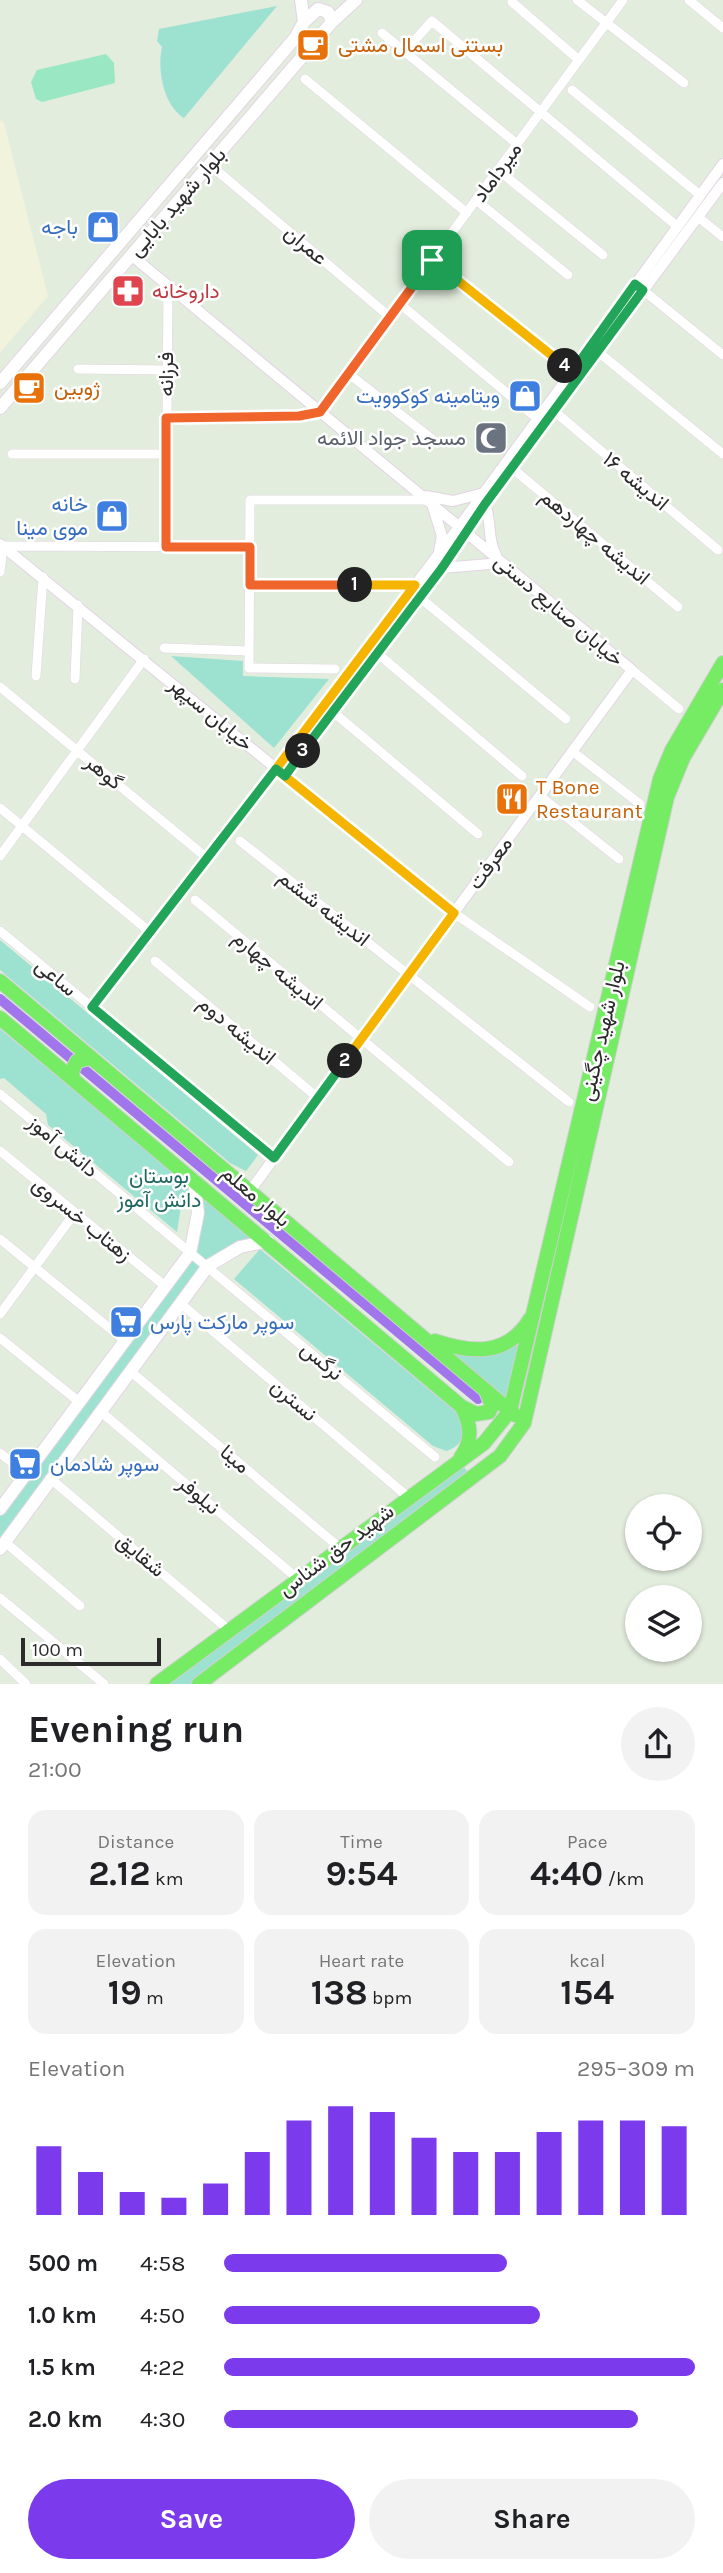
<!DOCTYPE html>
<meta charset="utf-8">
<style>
:root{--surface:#fff;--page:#f2f2f2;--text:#202124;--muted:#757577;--accent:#7c3aed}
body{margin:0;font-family:Karla,Vazirmatn,sans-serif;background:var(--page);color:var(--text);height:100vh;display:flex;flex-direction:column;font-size:26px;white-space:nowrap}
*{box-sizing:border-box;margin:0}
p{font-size:23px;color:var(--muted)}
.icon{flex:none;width:38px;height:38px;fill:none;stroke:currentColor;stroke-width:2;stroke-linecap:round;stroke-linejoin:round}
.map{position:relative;height:1684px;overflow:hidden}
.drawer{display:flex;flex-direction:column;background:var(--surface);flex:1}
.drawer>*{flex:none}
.buttons{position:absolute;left:625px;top:1494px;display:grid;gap:14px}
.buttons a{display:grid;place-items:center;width:77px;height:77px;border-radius:50%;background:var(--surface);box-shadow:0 2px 5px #0004;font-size:35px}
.scale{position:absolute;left:21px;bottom:18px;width:140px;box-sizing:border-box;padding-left:7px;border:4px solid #2b2b2b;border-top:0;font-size:19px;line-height:24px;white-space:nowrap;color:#2b2b2b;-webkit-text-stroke:5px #fff;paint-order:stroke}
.pin{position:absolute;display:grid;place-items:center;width:60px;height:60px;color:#fff;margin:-30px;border-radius:14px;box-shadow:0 4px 10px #0006}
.km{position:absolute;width:35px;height:35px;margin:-18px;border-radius:50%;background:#222;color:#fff;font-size:19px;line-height:35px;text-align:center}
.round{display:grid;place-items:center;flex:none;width:74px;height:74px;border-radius:37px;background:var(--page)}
.head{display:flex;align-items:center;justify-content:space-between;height:119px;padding:0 28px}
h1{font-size:38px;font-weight:700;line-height:52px}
.metrics{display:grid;grid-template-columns:repeat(3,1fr);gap:10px;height:119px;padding:7px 28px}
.metrics div{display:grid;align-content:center;border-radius:18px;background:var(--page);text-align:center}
.metrics b{font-size:35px;font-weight:700}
.metrics small{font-size:19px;font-weight:400}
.metrics p{font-size:19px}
.chart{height:196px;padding:14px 28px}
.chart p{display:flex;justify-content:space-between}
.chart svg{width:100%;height:126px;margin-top:7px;stroke:var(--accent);stroke-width:6}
.primary-button{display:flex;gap:14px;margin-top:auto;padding:14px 28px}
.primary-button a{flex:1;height:80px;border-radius:42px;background:var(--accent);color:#fff;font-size:28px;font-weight:700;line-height:80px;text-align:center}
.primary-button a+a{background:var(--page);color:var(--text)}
ul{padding:0 28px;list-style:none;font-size:23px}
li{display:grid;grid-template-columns:112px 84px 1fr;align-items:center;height:52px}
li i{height:18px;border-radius:9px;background:var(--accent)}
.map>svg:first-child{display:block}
</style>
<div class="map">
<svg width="723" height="1684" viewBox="0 0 723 1684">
<rect width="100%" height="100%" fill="#e3edde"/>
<path fill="#f1f3dc" d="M0 120 4 123 48 296 0 353Z"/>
<path fill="#9de1d1" d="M277 6 184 118C163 105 157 69 162 47L157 41 159 29Z
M171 656 243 661V676L329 679 274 748Z
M0 940 258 1155 246 1171 230 1163 0 970Z
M0 1029 187 1183 189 1193 182 1200 177 1232 48 1125 46 1114 4 1078 0 1079Z
M194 1180 268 1241 208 1266 0 1549V1509L190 1253Z
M260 1249 462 1417C463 1434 465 1445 446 1451L433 1446 234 1279Z
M525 1327 510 1411 425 1337 482 1351Z
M463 1466 467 1471 462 1486 199 1684H157Z"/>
<path fill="#99e8c3" d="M106 54 114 63 115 83 42 102 36 99 31 82 37 70Z"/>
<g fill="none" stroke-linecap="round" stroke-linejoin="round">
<path stroke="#a175eb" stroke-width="10" d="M0 999 478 1399"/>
<defs>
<path id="minor" d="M577 0 684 83
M689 0 723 28
M512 2 579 60
M382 33 517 144
M405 51 432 21 678 227
M305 79 467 213
M572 90 700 195
M498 170 603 255
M221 174 390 317
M476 200 568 275
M698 217 723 237
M432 260 572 372
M643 290 723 355
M400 304 538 419
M597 351 723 454
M78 369 166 370
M349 374 432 439
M554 411 718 550
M166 418 299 416 320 412 623 0
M12 454H166
M512 468 678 607
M166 547 168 286
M0 572 3 546 249 547
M249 585H415
M418 596 566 719
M164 648 249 651
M377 653 522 776
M335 669 249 668 250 500H427
M632 670 679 709
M36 676 43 577
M75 679 78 605
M0 687 207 858
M332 711 478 834
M572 751 640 804
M540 796 619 859
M0 808 150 932
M240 841 569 1102
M0 856 144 659
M195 900 509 1162
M454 913 590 1007
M0 931 274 1158
M155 961 318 1098
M92 1007 276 769
M0 1094 435 1457
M0 1151 165 1286
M0 1239 124 1340
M180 1303 408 1497
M0 1314 74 1214
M0 1338 78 1401
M130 1371 340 1548
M100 1411 298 1579
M0 1453 26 1474
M52 1480 229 1630
M5 1542 80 1606
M0 1598 104 1684
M0 1659 26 1684"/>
<path id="tertiary" d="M131 255 632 670 250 1191
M426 496 453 501 484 493
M485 504C492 521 487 539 496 555
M433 507 442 536 439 552
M0 544 454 913
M442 568 501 563
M276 769 459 527 723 164
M285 776 442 568 485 504 723 183"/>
<path id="secondary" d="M304 22 318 9 328 12 332 22
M0 383 295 38 304 22 301 0
M0 408 332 22 356 0
M0 1509 190 1253 198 1213 194 1180
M0 1549 208 1266 240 1247 268 1241"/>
<path id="primary" d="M0 981 515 1415
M0 1018 462 1407 476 1414 489 1412 492 1406 486 1391
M73 1079 72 1071 77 1061 91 1058
M435 1341C471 1353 507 1357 530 1319
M461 1457C473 1440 471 1425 462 1407
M157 1684 484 1443 510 1411 660 779 672 750 723 663
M199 1684 500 1456 524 1423 667 797 683 758 723 690"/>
</defs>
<use href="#minor" stroke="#e2d4e3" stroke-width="10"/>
<use href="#tertiary" stroke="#e2d4e3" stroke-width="12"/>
<use href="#secondary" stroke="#e2d4e3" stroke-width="14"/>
<use href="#primary" stroke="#d0d0d0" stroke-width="16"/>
<use href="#minor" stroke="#fff" stroke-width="9"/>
<use href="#tertiary" stroke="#fff" stroke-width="10"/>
<use href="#secondary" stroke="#fff" stroke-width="12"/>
<use href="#primary" stroke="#75ec64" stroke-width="14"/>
</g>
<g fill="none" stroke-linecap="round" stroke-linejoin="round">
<defs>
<path id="split-1" d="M355 585H250V547H166V418L299 416 320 412 432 260"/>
<path id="split-2" d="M345 1061 454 913 276 769 415 585H355"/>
<path id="split-3" d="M303 751 285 776 276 769 92 1007 274 1158 345 1061"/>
<path id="split-4" d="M303 751 442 568 485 504 643 290 635 284 572 372 565 366"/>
<path id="split-5" d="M432 260 565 366"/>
</defs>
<use href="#split-1" stroke="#fff" stroke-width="14"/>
<use href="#split-2" stroke="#fff" stroke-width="14"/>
<use href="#split-3" stroke="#fff" stroke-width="14"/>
<use href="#split-4" stroke="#fff" stroke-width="14"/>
<use href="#split-5" stroke="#fff" stroke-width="14"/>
<use href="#split-1" stroke="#f0652b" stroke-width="9"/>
<use href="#split-2" stroke="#f5b400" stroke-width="9"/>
<use href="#split-3" stroke="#22a559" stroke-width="9"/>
<use href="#split-4" stroke="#22a559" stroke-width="9"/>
<use href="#split-5" stroke="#f5b400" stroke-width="9"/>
</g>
<defs>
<symbol id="cafe-square" viewBox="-11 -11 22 22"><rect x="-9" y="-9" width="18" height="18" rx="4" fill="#e8710a" stroke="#fff"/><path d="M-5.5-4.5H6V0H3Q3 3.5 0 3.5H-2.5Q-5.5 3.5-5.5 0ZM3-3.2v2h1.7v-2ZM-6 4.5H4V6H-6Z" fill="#fff"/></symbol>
<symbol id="shop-square" viewBox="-11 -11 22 22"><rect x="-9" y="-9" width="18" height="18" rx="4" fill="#3f7fe0" stroke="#fff"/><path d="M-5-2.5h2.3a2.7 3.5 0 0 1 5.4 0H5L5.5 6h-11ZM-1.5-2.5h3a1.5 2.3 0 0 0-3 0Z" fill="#fff"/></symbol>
<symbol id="pharmacy-square" viewBox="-11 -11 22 22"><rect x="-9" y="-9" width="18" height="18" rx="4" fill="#e0444e" stroke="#fff"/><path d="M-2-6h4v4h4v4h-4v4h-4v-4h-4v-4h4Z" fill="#fff"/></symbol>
<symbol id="mosque-square" viewBox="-11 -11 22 22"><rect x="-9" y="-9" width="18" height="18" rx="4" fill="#6b7280" stroke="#fff"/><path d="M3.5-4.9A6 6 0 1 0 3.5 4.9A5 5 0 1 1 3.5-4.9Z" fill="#fff"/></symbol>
<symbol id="restaurant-square" viewBox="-11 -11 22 22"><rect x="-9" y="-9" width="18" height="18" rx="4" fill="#e8710a" stroke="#fff"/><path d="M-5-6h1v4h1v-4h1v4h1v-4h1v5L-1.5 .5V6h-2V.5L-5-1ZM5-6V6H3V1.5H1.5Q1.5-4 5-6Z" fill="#fff"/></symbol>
<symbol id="supermarket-square" viewBox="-11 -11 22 22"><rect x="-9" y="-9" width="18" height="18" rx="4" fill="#3f7fe0" stroke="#fff"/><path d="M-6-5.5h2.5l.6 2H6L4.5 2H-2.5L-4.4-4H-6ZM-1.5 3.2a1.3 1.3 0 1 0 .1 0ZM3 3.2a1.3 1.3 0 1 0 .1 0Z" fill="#fff"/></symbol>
</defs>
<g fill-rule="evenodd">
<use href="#cafe-square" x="294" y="26" width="38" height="38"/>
<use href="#shop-square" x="84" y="208" width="38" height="38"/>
<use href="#pharmacy-square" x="109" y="272" width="38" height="38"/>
<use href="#cafe-square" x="10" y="369" width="38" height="38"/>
<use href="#shop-square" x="506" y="377" width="38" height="38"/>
<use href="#mosque-square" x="472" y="419" width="38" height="38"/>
<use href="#shop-square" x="93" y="497" width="38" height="38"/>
<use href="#restaurant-square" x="493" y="780" width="38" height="38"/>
<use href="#supermarket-square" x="107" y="1303" width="38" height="38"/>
<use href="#supermarket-square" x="6" y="1445" width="38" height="38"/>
</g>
<g text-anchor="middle" stroke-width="5" stroke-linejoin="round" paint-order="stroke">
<g font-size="21" fill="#c56008" stroke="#fff" text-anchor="start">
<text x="338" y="52">بستنی اسمال مشتی</text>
<text x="54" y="395">ژوبین</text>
<text x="536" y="794">T Bone<tspan x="536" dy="24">Restaurant</tspan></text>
</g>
<g font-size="21" fill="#2b2b2b" stroke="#fff">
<text transform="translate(497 172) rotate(-54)" y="7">میرداماد</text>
<text transform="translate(177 202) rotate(-49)" y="7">بلوار شهید بابایی</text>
<text transform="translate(306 245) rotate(40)" y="7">عمران</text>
<text transform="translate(166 374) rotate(-90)" y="7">فرزانه</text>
<text transform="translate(636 481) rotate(40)" y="7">اندیشه ۱۶</text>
<text transform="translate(595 537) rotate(40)" y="7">اندیشه چهاردهم</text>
<text transform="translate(559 610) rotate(40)" y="7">خیابان صنایع دستی</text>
<text transform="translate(211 714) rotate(40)" y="7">خیابان سپهر</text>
<text transform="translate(104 772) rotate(40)" y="7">گوهر</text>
<text transform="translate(490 863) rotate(-54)" y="7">معرفت</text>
<text transform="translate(324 908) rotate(38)" y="7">اندیشه ششم</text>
<text transform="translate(278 970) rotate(40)" y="7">اندیشه چهارم</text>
<text transform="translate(56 977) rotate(40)" y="7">ساعی</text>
<text transform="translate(237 1030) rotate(40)" y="7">اندیشه دوم</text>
<text transform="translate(602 1031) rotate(-77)" y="7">بلوار شهید چگینی</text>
<text transform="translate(63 1146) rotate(40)" y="7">دانش آموز</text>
<text transform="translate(256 1196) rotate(40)" y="7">بلوار معلم</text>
<text transform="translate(82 1219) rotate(39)" y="7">زهتاب خسروی</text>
<text transform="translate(322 1361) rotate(40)" y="7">نرگس</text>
<text transform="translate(294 1400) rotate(40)" y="7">نسترن</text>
<text transform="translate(235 1459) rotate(40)" y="7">مینا</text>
<text transform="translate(199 1495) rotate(40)" y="7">نیلوفر</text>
<text transform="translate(336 1550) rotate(-37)" y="7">شهید حق شناس</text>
<text transform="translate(141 1555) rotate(40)" y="7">شقایق</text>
</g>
<g font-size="21" fill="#366cbe" stroke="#fff" text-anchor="end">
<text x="78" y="234">باجه</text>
<text x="500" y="403">ویتامینه کوکوویت</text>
<text x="88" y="511">خانه<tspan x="88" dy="24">موی مینا</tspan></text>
<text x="150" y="1329" text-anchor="start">سوپر مارکت پارس</text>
<text x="50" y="1471" text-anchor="start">سوپر شادمان</text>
</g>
<g font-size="21" fill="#be3a42" stroke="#fff" text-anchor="start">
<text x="152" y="298">داروخانه</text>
</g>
<g font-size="21" fill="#5b616d" stroke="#fff" text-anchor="end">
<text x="466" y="445">مسجد جواد الائمه</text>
</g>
<g font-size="21" fill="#1d6760" stroke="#fff">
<text x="159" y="1183">بوستان<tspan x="159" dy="24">دانش آموز</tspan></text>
</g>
</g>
</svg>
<div class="buttons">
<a><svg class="icon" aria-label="locate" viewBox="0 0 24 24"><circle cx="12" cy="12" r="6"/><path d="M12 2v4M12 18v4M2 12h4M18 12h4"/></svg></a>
<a><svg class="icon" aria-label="layers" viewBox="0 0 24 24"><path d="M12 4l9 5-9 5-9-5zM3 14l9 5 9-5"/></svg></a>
</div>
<div class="scale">100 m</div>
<div class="pin" style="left:432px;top:260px;background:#1e9e55"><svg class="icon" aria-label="arrive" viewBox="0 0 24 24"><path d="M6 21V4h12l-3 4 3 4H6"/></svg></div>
<b class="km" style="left:355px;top:585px">1</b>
<b class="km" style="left:345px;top:1061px">2</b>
<b class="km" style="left:303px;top:751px">3</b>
<b class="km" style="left:565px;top:366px">4</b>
</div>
<section class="drawer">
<div class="head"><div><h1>Evening run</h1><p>21:00</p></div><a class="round"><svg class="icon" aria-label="share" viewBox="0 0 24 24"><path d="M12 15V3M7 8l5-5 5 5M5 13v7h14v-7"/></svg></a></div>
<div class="metrics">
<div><p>Distance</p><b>2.12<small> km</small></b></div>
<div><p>Time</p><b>9:54</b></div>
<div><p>Pace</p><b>4:40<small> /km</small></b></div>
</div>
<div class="metrics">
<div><p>Elevation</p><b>19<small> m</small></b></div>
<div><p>Heart rate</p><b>138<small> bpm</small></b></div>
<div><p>kcal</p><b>154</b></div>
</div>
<div class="chart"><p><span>Elevation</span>295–309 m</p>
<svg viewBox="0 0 160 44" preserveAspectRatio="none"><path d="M5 44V20M15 44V29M25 44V36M35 44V38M45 44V33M55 44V22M65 44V11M75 44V6M85 44V8M95 44V17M105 44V22M115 44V22M125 44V15M135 44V11M145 44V11M155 44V13"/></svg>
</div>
<ul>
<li><b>500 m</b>4:58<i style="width:60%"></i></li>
<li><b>1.0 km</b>4:50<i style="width:67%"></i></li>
<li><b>1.5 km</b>4:22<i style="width:100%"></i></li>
<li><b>2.0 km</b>4:30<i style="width:88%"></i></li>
</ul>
<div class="primary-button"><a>Save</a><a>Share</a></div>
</section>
